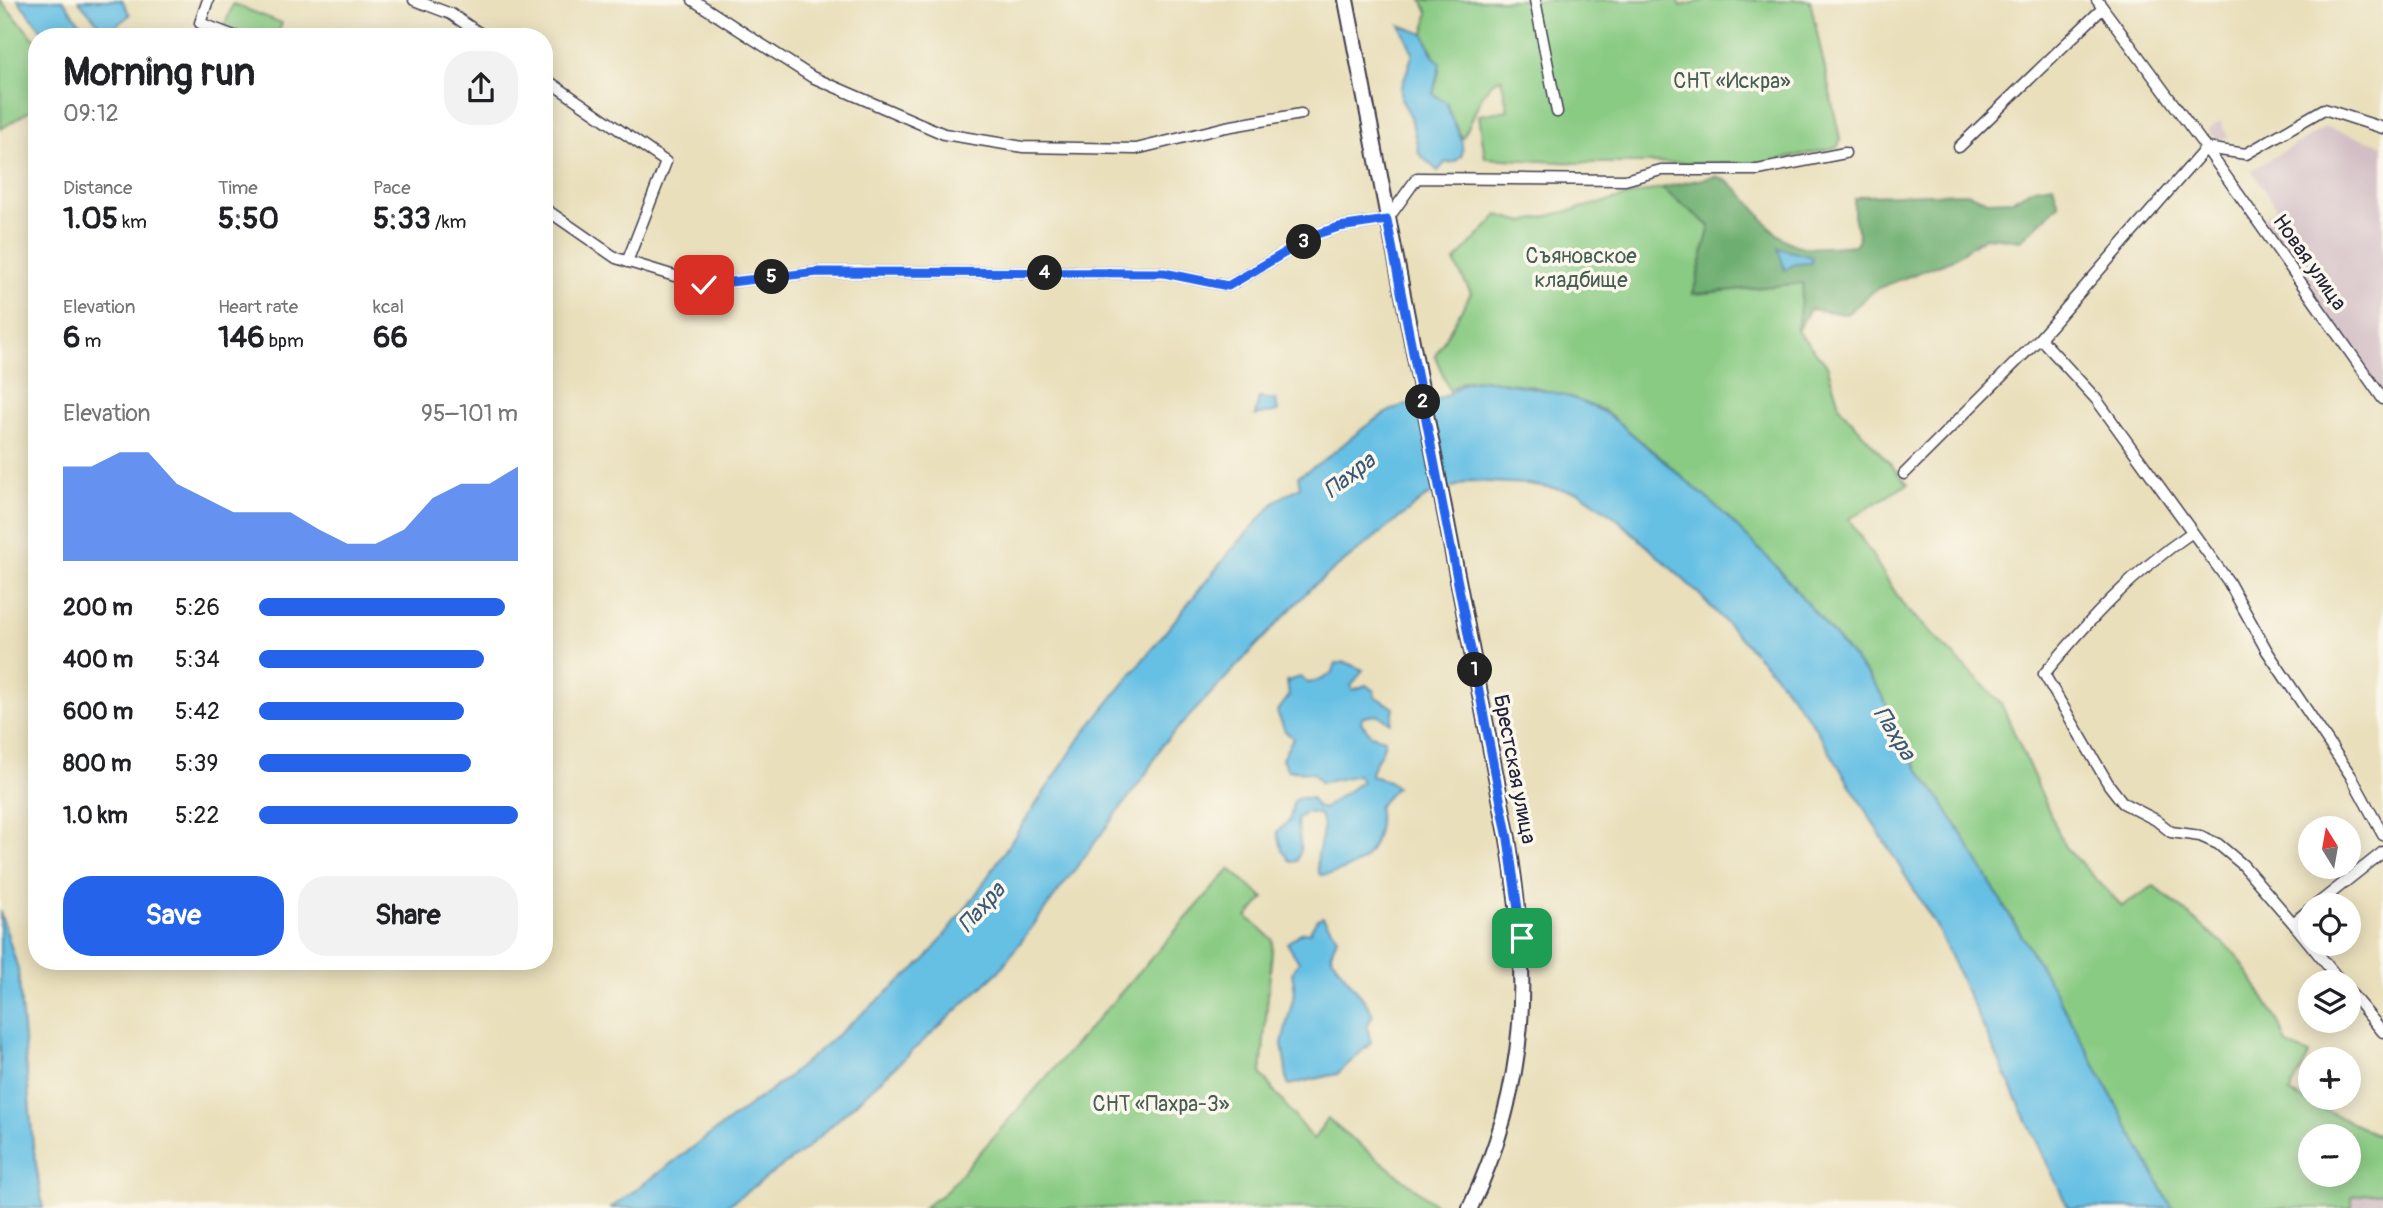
<!DOCTYPE html>
<meta charset="utf-8">
<style>
:root{--surface:#fff;--page:#f2f2f2;--text:#202124;--muted:#757577;--accent:#2563eb}
body{margin:0;font-family:Pangolin,sans-serif;background:var(--page);color:var(--text);height:100vh;display:flex;flex-direction:column;font-size:26px;white-space:nowrap}
*{box-sizing:border-box;margin:0}
p{font-size:23px;color:var(--muted)}
.icon{flex:none;width:38px;height:38px;fill:none;stroke:currentColor;stroke-width:2;stroke-linecap:round;stroke-linejoin:round}
.map{position:relative;flex:1;overflow:hidden}
.panel{position:absolute;left:28px;top:28px;width:525px;height:942px;display:flex;flex-direction:column;background:var(--surface);border-radius:28px;box-shadow:0 4px 18px #0003}
.panel>*{flex:none}
.needle{width:46px;rotate:349deg}
.buttons{position:absolute;left:2298px;top:816px;display:grid;gap:14px}
.buttons a{display:grid;place-items:center;width:63px;height:63px;border-radius:50%;background:var(--surface);box-shadow:0 4px 18px #0003;font-size:35px}
.pin{position:absolute;display:grid;place-items:center;width:60px;height:60px;color:#fff;margin:-30px;border-radius:14px;box-shadow:0 4px 10px #0006}
.km{position:absolute;width:35px;height:35px;margin:-18px;border-radius:50%;background:#222;color:#fff;font-size:19px;line-height:35px;text-align:center}
.round{display:grid;place-items:center;flex:none;width:74px;height:74px;border-radius:28px;background:var(--page)}
.overview{display:flex;align-items:center;justify-content:space-between;height:119px;padding:0 35px}
h1{font-size:38px;font-weight:700;line-height:52px}
.figures{display:grid;grid-template-columns:repeat(3,1fr);gap:10px;height:119px;padding:7px 35px}
.figures div{display:grid;align-content:center}
.figures b{font-size:30px;font-weight:700}
.figures small{font-size:19px;font-weight:400}
.figures p{font-size:19px}
.chart{height:196px;padding:14px 35px}
.chart p{display:flex;justify-content:space-between}
.chart svg{width:100%;height:126px;margin-top:7px;fill:var(--accent);opacity:.7}
.cta{display:flex;gap:14px;margin-top:auto;padding:14px 35px}
.cta a{flex:1;height:80px;border-radius:28px;background:var(--accent);color:#fff;font-size:28px;font-weight:700;line-height:80px;text-align:center}
.cta a+a{background:var(--page);color:var(--text)}
ul{padding:0 35px;list-style:none;font-size:23px}
li{display:grid;grid-template-columns:112px 84px 1fr;align-items:center;height:52px}
li i{height:18px;border-radius:9px;background:var(--accent)}
.map>svg:first-child{display:block}
</style>
<div class="map">
<svg width="2383" height="1208" viewBox="0 0 2383 1208">
<rect width="100%" height="100%" fill="#fbf7ec"/>
<filter id="ink" filterUnits="userSpaceOnUse"><feTurbulence type="fractalNoise" baseFrequency=".0143" numOctaves="2"/><feDisplacementMap in="SourceGraphic" scale="14" xChannelSelector="R" yChannelSelector="G"/><feConvolveMatrix kernelMatrix="1 2 1 2 8 2 1 2 1" color-interpolation-filters="sRGB"/></filter>
<filter id="wash" filterUnits="userSpaceOnUse"><feTurbulence type="fractalNoise" baseFrequency=".00686" numOctaves="4" result="noise"/><feDisplacementMap in="SourceGraphic" scale="28" xChannelSelector="R" yChannelSelector="G"/><feGaussianBlur stdDeviation="1.57" result="paint"/><feColorMatrix in="noise" values="0 0 0 0 0 0 0 0 0 0 0 0 0 0 0 0 0 1.4 0 .05"/><feComposite in="paint" operator="in"/></filter>
<g filter="url(#wash)">
<rect width="100%" height="100%" fill="#e9dfbb"/>
<path fill="#d2bec4" d="M2220 121 2228 137 2216 141 2208 130Z
M2326 127 2383 145V393L2260 221 2277 208 2251 170Z
M2383 1192V1208H2352V1196Z"/>
<path fill="#89cb83" stroke="#56765f" stroke-width="2" fill-rule="evenodd" d="M0 0 37 42V106L1 129Z
M1422 0H1678L1680 6 1706 0H1810L1840 139 1838 147 1763 163H1576L1485 158 1479 115 1508 110 1501 78C1479 85 1475 121 1462 138L1449 114 1447 103 1433 94 1440 68 1424 34 1428 13Z
M233 4 282 23 276 37H249L224 27Z
M1661 188 1710 226 1693 294 1804 282 1797 331 1827 365 1840 408 1908 484 1849 519 1904 606 2001 703 2065 847 2122 906 2154 886 2237 955 2280 1025 2287 1045 2310 1054 2289 1093 2383 1138V1192L2352 1196V1208H2172L2057 995 1943 803 1915 765 1878 688 1776 566 1666 462 1603 410 1532 386 1482 380 1462 382 1449 390 1435 356 1471 293 1454 262 1498 215 1524 222ZM2310 1136H2348V1174H2310Z
M1230 869 1264 898 1247 917 1273 940 1261 1074 1313 1140 1327 1119 1440 1208H923L944 1193Z"/>
<path fill="#6eaf71" stroke="#486856" stroke-width="2" d="M1716 176C1754 189 1763 240 1804 247 1820 249 1839 246 1855 245L1859 239 1854 215V199L1862 196 1967 193 1988 201 2013 200 2034 188 2053 185 2059 205 2021 240 1985 237 1951 260 1876 289 1847 314 1810 309 1797 331 1803 283 1693 294 1710 226 1661 188Z"/>
<path fill="#66c0e4" stroke="#447190" stroke-width="2" d="M18 0H63L90 37H47Z
M78 0H122L130 15 109 31 104 30Z
M1400 25 1424 34 1432 54 1440 63 1433 94 1447 103C1450 122 1465 135 1462 155L1455 162 1445 163 1438 171 1419 154 1411 117 1401 99V89L1413 53Z
M1778 248 1812 257 1811 263 1795 264 1785 270Z
M1482 380C1529 386 1581 393 1619 423L1717 507 1776 566 1878 688 1915 765 1943 803 2057 995 2172 1208H2068L1936 926 1811 721 1775 675 1697 592 1615 517 1579 492 1527 484 1470 481 1426 497 1311 588 1162 745 1146 774 999 971 805 1150 724 1208H611L788 1077 925 960 972 900 1083 734 1229 553 1277 500 1300 487 1298 476C1334 458 1359 425 1396 408 1409 402 1426 405 1439 399 1460 390 1452 383 1482 380Z
M1259 398 1276 400 1278 411 1255 416Z
M1345 662 1363 670 1351 686 1353 690 1366 685 1374 691V696L1394 708 1391 723 1378 715 1363 717 1361 722 1371 735 1385 739C1385 754 1371 762 1371 776L1389 781 1396 787 1378 807C1382 824 1376 844 1365 858 1361 865 1329 876 1320 875 1310 854 1331 834 1319 814L1306 812 1297 820 1301 849 1297 861 1291 862 1283 851 1277 832 1290 820 1293 802 1298 798H1311L1317 807 1323 809 1362 781 1358 775 1321 783 1313 773 1288 770 1282 759 1293 738 1285 731 1277 712 1289 696 1287 681 1300 677 1308 683C1319 681 1335 677 1335 664Z
M0 911 18 969 33 1145 43 1208H0Z
M1323 917 1337 937C1336 943 1332 948 1331 954 1331 962 1369 1002 1373 1015L1367 1026 1371 1043 1337 1074 1288 1085 1282 1043 1295 991 1292 973 1299 962 1287 943 1302 932 1309 933 1317 919Z"/>
</g>
<g filter="url(#ink)">
<g fill="none" stroke-linecap="round" stroke-linejoin="round">
<defs>
<path id="minor" d="M208 0 200 23 237 37
M414 0 451 14 485 37
M693 0 812 77 944 134 1023 147 1136 149 1226 127 1301 114
M1535 0 1557 112
M2097 0 2206 148 2383 399
M544 78 666 162 627 262
M1959 147 2103 8
M2206 148 2040 338 2096 399 2228 581 2267 651 2351 776 2383 835
M2206 148 2246 154 2324 109 2383 128
M544 208 616 258 704 285 818 272 1164 273 1228 286 1317 234 1339 227 1387 220 1417 178 1625 180 1661 170H1758L1845 153
M1904 474 2040 338
M2191 533C2131 574 2090 619 2044 674L2109 785 2123 803 2156 820 2171 832 2200 836 2218 844 2243 865 2293 923 2310 909
M2316 905 2383 852
M2293 923 2341 982
M2348 990 2383 1032"/>
<path id="secondary" d="M1346 0 1508 839C1530 974 1530 1081 1470 1208"/>
</defs>
<use href="#minor" stroke="#403e4e" stroke-width="13"/>
<use href="#secondary" stroke="#403e4e" stroke-width="18"/>
<use href="#minor" stroke="#fff" stroke-width="10"/>
<use href="#secondary" stroke="#fff" stroke-width="14"/>
</g>
</g>
<g fill="none" stroke-linecap="round" stroke-linejoin="round" filter="url(#ink)">
<defs>
<path id="route" d="M704 285 818 272 1164 273 1228 286 1317 234 1339 227 1387 220 1508 839 1522 938"/>
</defs>
<use href="#route" stroke="#fff" stroke-width="14"/>
<use href="#route" stroke="#2563eb" stroke-width="9"/>
</g>
<g text-anchor="middle" stroke-width="7" stroke-linejoin="round" paint-order="stroke">
<g font-size="21" fill="#465d54" stroke="#fbf7ec">
<text x="1732" y="88">СНТ «Искра»</text>
<text x="1581" y="263">Съяновское<tspan x="1581" dy="24">кладбище</tspan></text>
<text x="1161" y="1111">СНТ «Пахра-3»</text>
</g>
<g font-size="21" fill="#22223b" stroke="#fbf7ec">
<text transform="translate(2310 262) rotate(55)" y="7">Новая улица</text>
<text transform="translate(1515 769) rotate(79)" y="7">Брестская улица</text>
</g>
<g font-size="23" font-style="italic" fill="#3a5976" stroke="#fbf7ec">
<text transform="translate(1349 475) rotate(-38)" y="8">Пахра</text>
<text transform="translate(1895 733) rotate(58)" y="8">Пахра</text>
<text transform="translate(981 907) rotate(-48)" y="8">Пахра</text>
</g>
</g>
</svg>
<div class="buttons">
<a><svg class="needle" viewBox="-14 -14 28 28"><path d="M0-13l5 13h-10z" fill="#e53935"/><path d="M0 13l5-13h-10z" fill="#757577"/></svg></a>
<a><svg class="icon" aria-label="locate" viewBox="0 0 24 24"><circle cx="12" cy="12" r="6"/><path d="M12 2v4M12 18v4M2 12h4M18 12h4"/></svg></a>
<a><svg class="icon" aria-label="layers" viewBox="0 0 24 24"><path d="M12 4l9 5-9 5-9-5zM3 14l9 5 9-5"/></svg></a>
<a>+</a>
<a>−</a>
</div>
<div class="pin" style="left:1522px;top:938px;background:#1e9e55"><svg class="icon" aria-label="arrive" viewBox="0 0 24 24"><path d="M6 21V4h12l-3 4 3 4H6"/></svg></div>
<div class="pin" style="left:704px;top:285px;background:#d93025"><svg class="icon" aria-label="check" viewBox="0 0 24 24"><path d="M5 12l5 5 9-10"/></svg></div>
<b class="km" style="left:1475px;top:670px">1</b>
<b class="km" style="left:1423px;top:402px">2</b>
<b class="km" style="left:1304px;top:242px">3</b>
<b class="km" style="left:1045px;top:273px">4</b>
<b class="km" style="left:772px;top:277px">5</b>
<section class="panel">
<div class="overview"><div><h1>Morning run</h1><p>09:12</p></div><a class="round"><svg class="icon" aria-label="share" viewBox="0 0 24 24"><path d="M12 15V3M7 8l5-5 5 5M5 13v7h14v-7"/></svg></a></div>
<div class="figures">
<div><p>Distance</p><b>1.05<small> km</small></b></div>
<div><p>Time</p><b>5:50</b></div>
<div><p>Pace</p><b>5:33<small> /km</small></b></div>
</div>
<div class="figures">
<div><p>Elevation</p><b>6<small> m</small></b></div>
<div><p>Heart rate</p><b>146<small> bpm</small></b></div>
<div><p>kcal</p><b>66</b></div>
</div>
<div class="chart"><p><span>Elevation</span>95–101 m</p>
<svg viewBox="0 0 160 44" preserveAspectRatio="none"><path d="M0 44V11L10 11L20 6L30 6L40 17L50 22L60 27L70 27L80 27L90 33L100 38L110 38L120 33L130 22L140 17L150 17L160 11V44z"/></svg>
</div>
<ul>
<li><b>200 m</b>5:26<i style="width:95%"></i></li>
<li><b>400 m</b>5:34<i style="width:87%"></i></li>
<li><b>600 m</b>5:42<i style="width:79%"></i></li>
<li><b>800 m</b>5:39<i style="width:82%"></i></li>
<li><b>1.0 km</b>5:22<i style="width:100%"></i></li>
</ul>
<div class="cta"><a>Save</a><a>Share</a></div>
</section>
</div>
